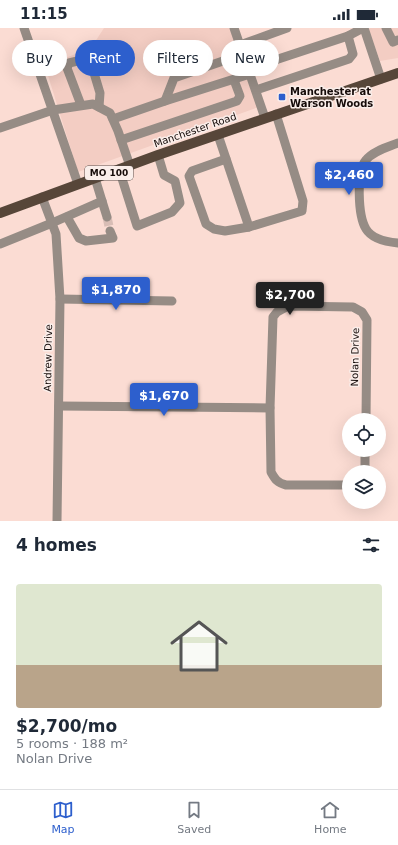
<!DOCTYPE html>
<html lang="en">
<head>
<meta charset="utf-8">
<style>
  :root { --surface:#fff; --page:#f6f6f7; --text:#1f2937; --muted:#747a83; --line:#e0e1e3; --accent:#2d5fcd }
  body { margin:0; font-family:"DejaVu Sans",sans-serif; background:var(--page); color:var(--text); height:100vh; display:flex; flex-direction:column; font-size:15px; white-space:nowrap }
  * { box-sizing:border-box; margin:0 }
  p { font-size:13px; color:var(--muted) }
  .icon { flex:none; width:22px; height:22px; fill:none; stroke:currentColor; stroke-width:2; stroke-linecap:round; stroke-linejoin:round }
  .map { position:relative; height:493px; overflow:hidden }
  .panel { display:flex; flex-direction:column; background:var(--surface); flex:1 }
  .panel>* { flex:none }
  .top-card { position:absolute; left:12px; top:12px; width:374px; height:36px; display:flex; gap:8px }
  .buttons { position:absolute; left:342px; top:385px; display:grid; gap:8px }
  .buttons a { display:grid; place-items:center; width:44px; height:44px; border-radius:50%; background:var(--surface); box-shadow:0 4px 16px #0002; font-size:20px }
  .price { position:absolute; translate:-50% -34px; padding:0 9px; border-radius:4px; background:var(--accent); color:#fff; font-size:13px; line-height:26px; filter:drop-shadow(0 1px 2px #0008) }
  .price::after { content:''; position:absolute; left:50%; top:24px; width:12px; height:9px; margin-left:-6px; background:inherit; clip-path:polygon(0 0,100% 0,50% 100%) }
  .price.selected { background:#222; color:#fff }
  ul { padding:0; list-style:none }
  li { display:grid; align-content:center; gap:8px; height:212px; padding:0 16px }
  li span { display:grid; place-items:center; height:124px; border-radius:4px; color:#555 }
  li>.icon { margin-inline-start:auto }
  span .icon { width:72px; height:72px; fill:#fffc; stroke-width:1 }
  li b { font-size:17px }
  h2 { display:flex; justify-content:space-between; align-items:center; height:48px; padding:0 16px; font-size:17px }
  .chip { padding:0 14px; border-radius:18px; background:var(--surface); box-shadow:0 4px 16px #0002; font-size:14px; line-height:36px }
  .chip.selected { background:var(--accent); color:#fff }
  .status { display:flex; justify-content:space-between; align-items:center; height:28px; padding:0 20px; background:var(--surface); direction:ltr }
  .status svg { height:11px; fill:currentColor }
  .tabs { display:flex; justify-content:space-around; align-items:center; height:56px; border-top:1px solid var(--line); background:var(--surface); font-size:11px; color:var(--muted) }
  .tabs a { display:grid; justify-items:center; gap:2px }
  .tabs .selected { color:var(--accent) }
  .map>svg:first-child { display:block }
  .built { fill:#f3cdc3 }
  .lines { fill:none; stroke-linecap:round; stroke-linejoin:round }
  .minor-tunnel { stroke:#d8bdb5; stroke-width:9; stroke-dasharray:9 4.5; stroke-linecap:butt }
  .minor { stroke:#968c85; stroke-width:9 }
  .major { stroke:#574639; stroke-width:10 }
  .poi-dot { fill:#2d5fcd; stroke:#faeeea; stroke-width:1.5 }
  .labels { text-anchor:middle; dominant-baseline:central; stroke-width:3; stroke-linejoin:round; paint-order:stroke }
  .shield { fill:#faeeea; stroke:#5a4f4c; stroke-width:1 }
  .shield-label { font-size:9px; font-weight:bold; fill:#150b09 }
  .poi-label { font-size:10px; font-weight:bold; fill:#150b09; stroke:#faeeea; text-anchor:start }
  .street-label { font-size:10px; fill:#150b09; stroke:#faeeea }
</style>
</head>
<body>
<div class="status"><b>11:15</b><svg viewBox="0 0 49 12"><path d="M0 12V9h3v3zM5 12V6h3v6zM10 12V3h3v9zM15 12V0h3v12zM26 1h20v11H26zM47 4h2v5h-2z"/></svg></div>
<div class="map">
<svg width="398" height="493" viewBox="0 0 398 493">
  <rect width="100%" height="100%" fill="#fbdcd3"/>
  <g class="built">
    <polygon points="104,0 238,0 264,77 78,144 45,38 91,20"/>
    <polygon points="368,0 398,0 398,30 380,33"/>
  </g>
  <g class="lines">
    <polyline class="minor-tunnel" points="107,189 110,203"/>
    <g class="minor">
      <polyline points="24,0 78,156"/>
      <polyline points="234,0 265,90"/>
      <polyline points="364,0 381,51"/>
      <polyline points="386,0 393,14 398,12"/>
      <polyline points="240,17 287,0"/>
      <polyline points="248,41 348,8 363,0"/>
      <polyline points="256,62 349,31 353,26 348,8"/>
      <polyline points="165,73 174,50 243,26"/>
      <polyline points="81,77 67,40 69,35 86,31 91,35 100,65 99,79"/>
      <polyline points="113,91 165,73 250,46"/>
      <polyline points="0,100 53,82 93,76 110,85 118,103 130,138"/>
      <polyline points="218,107 249,199 302,183 303,173 276,86"/>
      <polyline points="121,112 237,73 240,68 234,52"/>
      <path d="M398,115C388,119 373,123 366,132C356,144 358,188 366,201C372,211 387,214 398,215"/>
      <polyline points="226,131 192,143 189,148 206,196 214,201 225,203 249,199"/>
      <polyline points="119,141 137,198 172,184 180,175 175,153 164,147 158,127"/>
      <polyline points="42,169 56,206 60,271 57,493"/>
      <polyline points="102,173 107,189"/>
      <polyline points="67,189 79,210 86,213 113,210 110,203"/>
      <polyline points="0,216 52,195 102,173 95,150"/>
      <polyline points="60,271 172,273"/>
      <polyline points="59,378 270,380"/>
      <polyline points="365,444 365,422"/>
      <path d="M349,457H286C277,455 275,451 271,444L270,380L273,289L277,284L288,278L353,279L362,284L367,292L366,392"/>
    </g>
    <polyline class="major" points="0,185 158,127 398,45"/>
  </g>
  <rect class="poi-dot" x="278" y="65" width="8" height="8" rx="2"/>
  <g class="labels">
    <rect class="shield" x="85" y="138" width="48" height="14" rx="3"/>
    <g class="shield-label">
      <text x="109" y="145">MO 100</text>
    </g>
    <g class="poi-label">
      <text x="290" y="63">Manchester at<tspan x="290" dy="12">Warson Woods</tspan></text>
    </g>
    <g class="street-label">
      <text transform="translate(195 102) rotate(-19)">Manchester Road</text>
      <text transform="translate(355 329) rotate(-89)">Nolan Drive</text>
      <text transform="translate(48 330) rotate(-89)">Andrew Drive</text>
    </g>
  </g>
</svg>
<div class="buttons">
<a><svg class="icon" aria-label="locate" viewBox="0 0 24 24"><circle cx="12" cy="12" r="6"/><path d="M12 2v4M12 18v4M2 12h4M18 12h4"/></svg></a>
<a><svg class="icon" aria-label="layers" viewBox="0 0 24 24"><path d="M12 4l9 5-9 5-9-5zM3 14l9 5 9-5"/></svg></a>
</div>
<b class="price" style="left:349px;top:168px">$2,460</b>
<b class="price" style="left:116px;top:283px">$1,870</b>
<b class="price selected" style="left:290px;top:288px">$2,700</b>
<b class="price" style="left:164px;top:389px">$1,670</b>
<div class="top-card">
<a class="chip">Buy</a>
<a class="chip selected">Rent</a>
<a class="chip">Filters</a>
<a class="chip">New</a>
</div>
</div>
<section class="panel">
<h2>4 homes<svg class="icon" aria-label="filters" viewBox="0 0 24 24"><path d="M4 7h16M4 17h16"/><circle cx="9" cy="7" r="2"/><circle cx="15" cy="17" r="2"/></svg></h2>
<ul>
<li><span style="background:linear-gradient(#dfe7d0 65%,#b9a48a 0)"><svg class="icon" aria-label="home" viewBox="0 0 24 24"><path d="M3 11l9-7 9 7M6 9v11h12V9"/></svg></span><div><b>$2,700/mo</b><p>5 rooms · 188 m²</p><p>Nolan Drive</p></div></li>
</ul>
</section>
<nav class="tabs">
<a class="selected"><svg class="icon" aria-label="map" viewBox="0 0 24 24"><path d="M3 6l6-2 6 2 6-2v14l-6 2-6-2-6 2zM9 4v14M15 6v14"/></svg>Map</a>
<a><svg class="icon" aria-label="saved" viewBox="0 0 24 24"><path d="M7 4h10v16l-5-4-5 4z"/></svg>Saved</a>
<a><svg class="icon" aria-label="home" viewBox="0 0 24 24"><path d="M3 11l9-7 9 7M6 9v11h12V9"/></svg>Home</a>
</nav>
</body>
</html>
